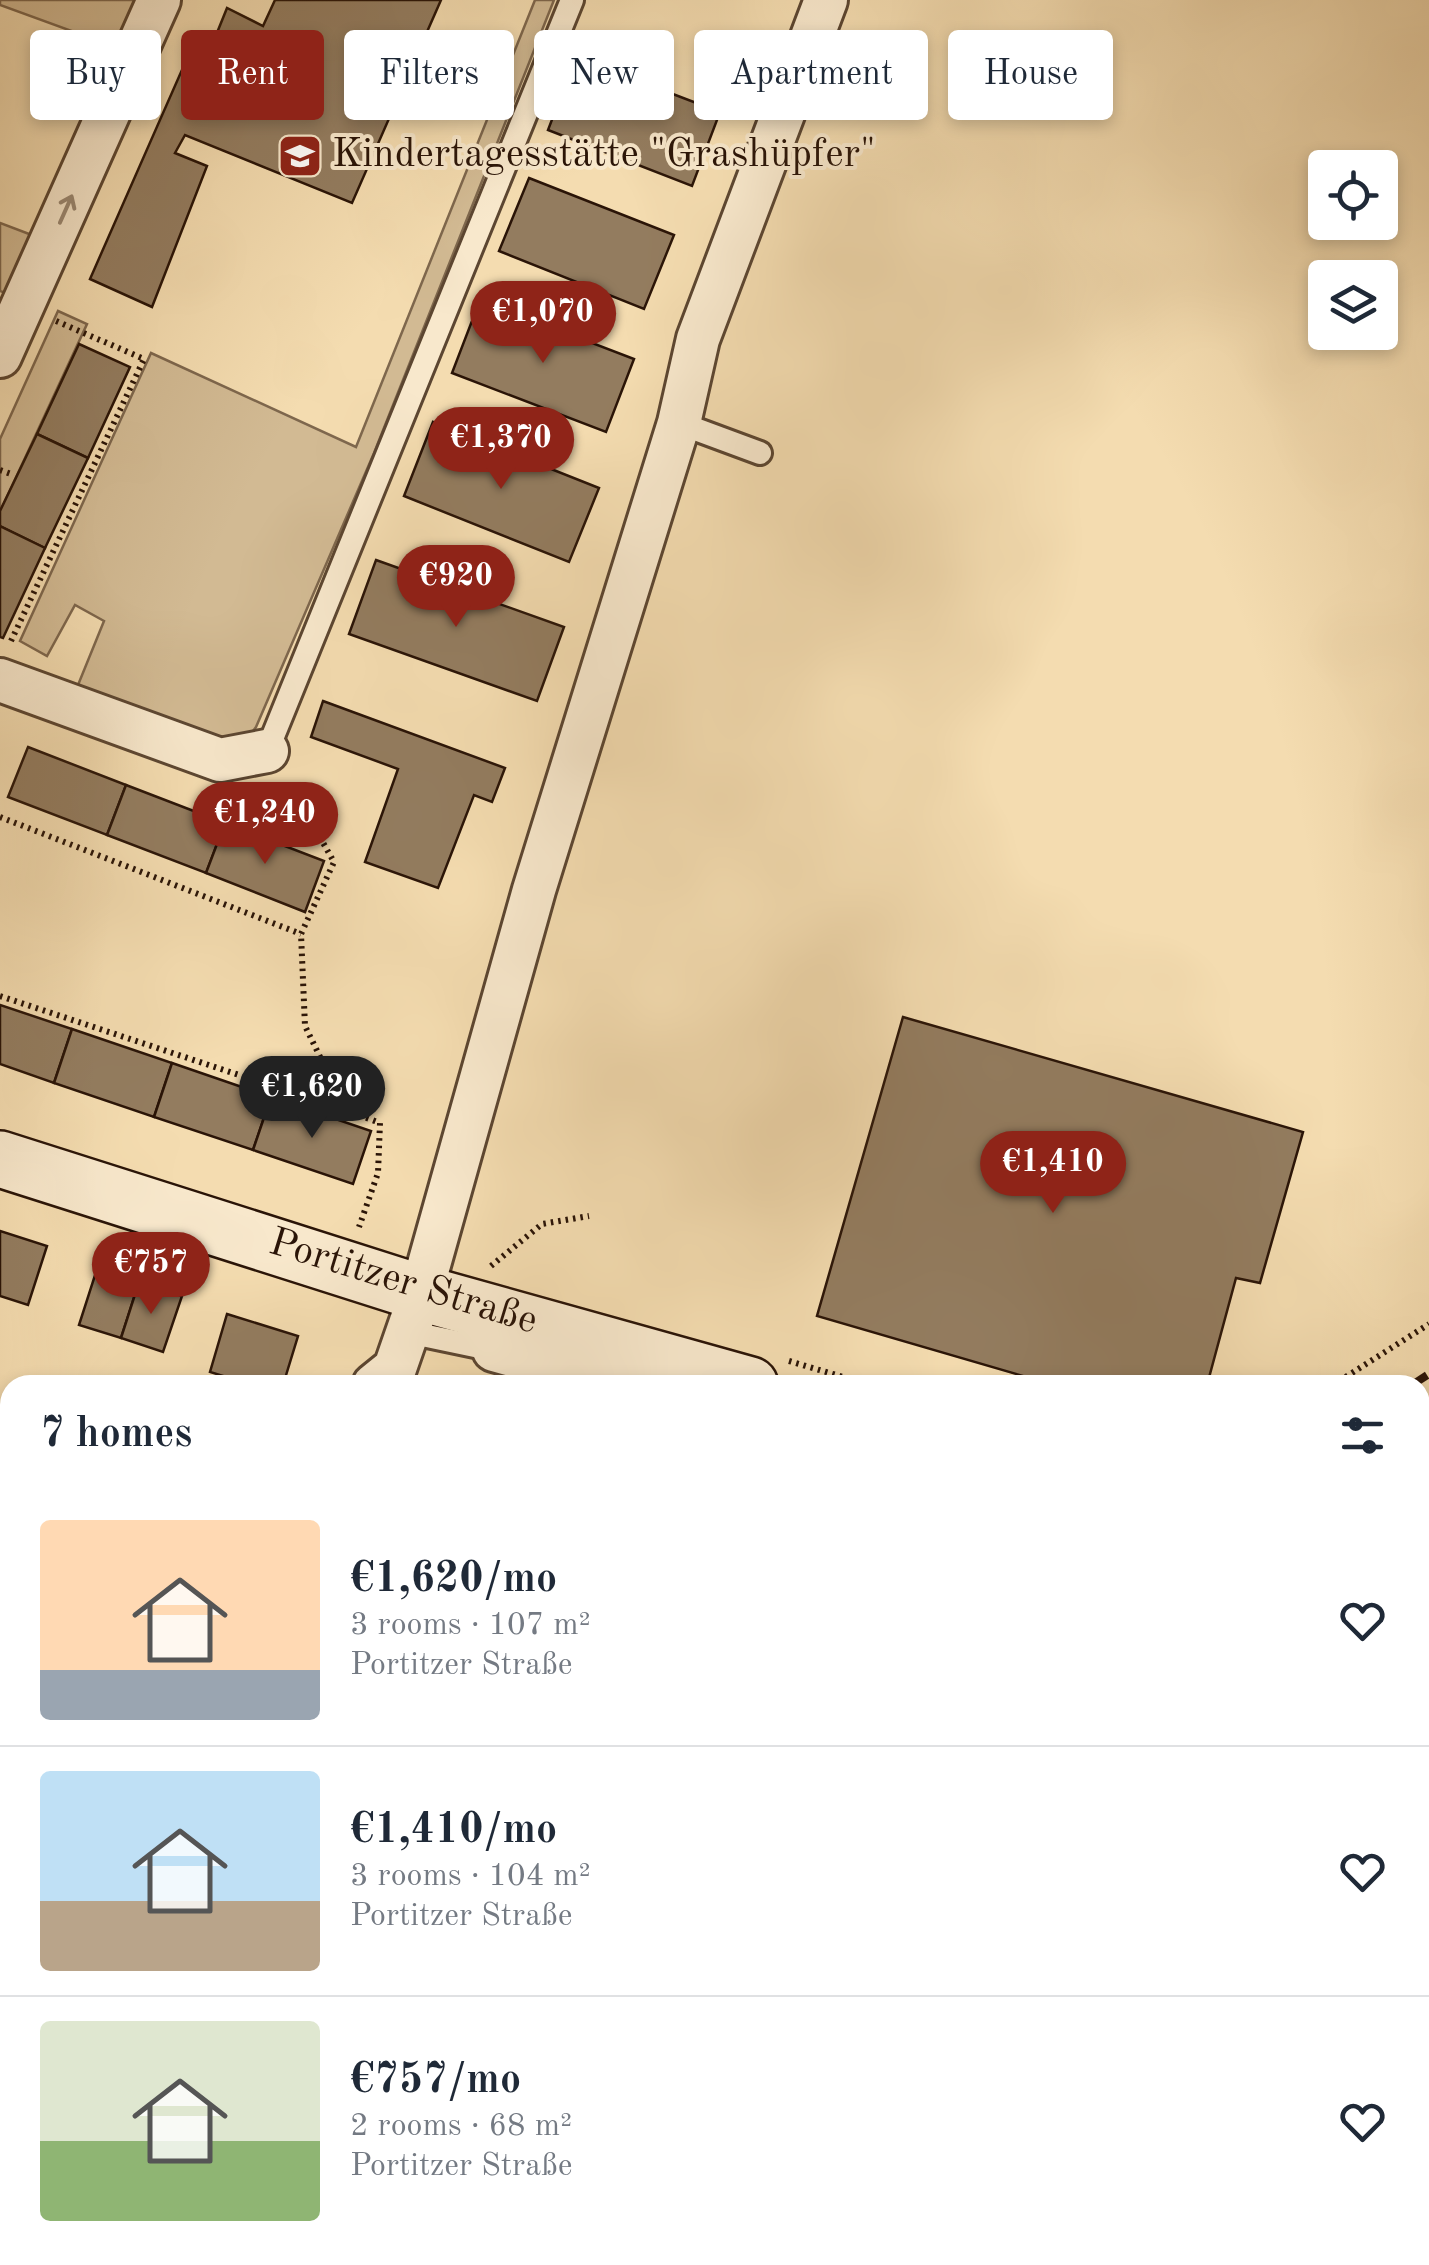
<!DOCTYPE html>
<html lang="en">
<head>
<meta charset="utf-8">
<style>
  :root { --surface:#fff; --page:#f2f2f3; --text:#1f2937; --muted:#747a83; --line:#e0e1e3; --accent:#8f2418 }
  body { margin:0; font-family:"Old Standard TT",serif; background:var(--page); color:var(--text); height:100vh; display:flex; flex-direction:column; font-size:38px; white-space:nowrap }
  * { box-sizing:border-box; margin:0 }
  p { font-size:32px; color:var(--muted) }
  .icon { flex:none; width:55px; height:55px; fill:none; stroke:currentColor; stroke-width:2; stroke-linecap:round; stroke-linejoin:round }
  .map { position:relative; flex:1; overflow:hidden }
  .drawer { position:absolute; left:0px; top:1375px; width:1430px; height:890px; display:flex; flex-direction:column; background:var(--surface); border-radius:30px 30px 0 0; box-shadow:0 5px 15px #0003 }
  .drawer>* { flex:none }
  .hud { position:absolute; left:30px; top:30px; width:1370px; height:90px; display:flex; gap:20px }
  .tools { position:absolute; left:1308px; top:150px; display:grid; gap:20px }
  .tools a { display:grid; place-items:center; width:90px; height:90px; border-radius:10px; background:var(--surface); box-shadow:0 5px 15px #0003; font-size:50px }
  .price { position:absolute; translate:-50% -85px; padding:0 22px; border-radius:35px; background:var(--accent); color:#fff; font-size:32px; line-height:65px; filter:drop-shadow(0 2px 5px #0008) }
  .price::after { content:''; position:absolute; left:50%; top:60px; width:30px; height:22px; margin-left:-15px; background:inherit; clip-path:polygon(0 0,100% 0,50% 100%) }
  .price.current { background:#222; color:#fff }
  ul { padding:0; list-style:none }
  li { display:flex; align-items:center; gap:30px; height:250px; padding:0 40px }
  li+li { border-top:2px solid var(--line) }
  li span { display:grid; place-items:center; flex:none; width:280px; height:200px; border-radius:10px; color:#555 }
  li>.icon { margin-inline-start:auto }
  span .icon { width:120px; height:120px; fill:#fffc; stroke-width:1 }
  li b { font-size:42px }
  h2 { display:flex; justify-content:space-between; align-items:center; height:120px; padding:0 40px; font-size:42px }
  .pill { padding:0 35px; border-radius:10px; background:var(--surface); box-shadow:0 5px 15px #0003; font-size:35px; line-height:90px }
  .pill.current { background:var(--accent); color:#fff }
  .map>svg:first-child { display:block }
  .green { fill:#d2ba93; stroke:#7e674d; stroke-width:2.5 }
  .building { fill:#937c5f; stroke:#2a1407; stroke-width:2.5 }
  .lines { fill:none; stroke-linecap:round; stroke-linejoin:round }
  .lane-casing { stroke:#5c4631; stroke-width:28 }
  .street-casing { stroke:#5c4631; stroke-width:48 }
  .secondary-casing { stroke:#2a1407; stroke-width:60 }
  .path { stroke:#2a1407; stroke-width:6; stroke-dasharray:2.5 5; stroke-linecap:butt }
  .lane { stroke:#f8e8cc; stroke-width:22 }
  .street { stroke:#f8e8cc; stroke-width:42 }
  .secondary { stroke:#f8e8cc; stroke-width:55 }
  .rail { stroke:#2a1407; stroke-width:8; stroke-dasharray:18 18; stroke-linecap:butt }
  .oneway { stroke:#9b8973 }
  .labels { text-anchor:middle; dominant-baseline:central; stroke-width:8; stroke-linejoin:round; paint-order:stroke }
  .poi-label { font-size:40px; fill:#2a1407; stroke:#f8e8cc; text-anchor:start }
  .street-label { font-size:40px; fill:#2a1407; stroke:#f8e8cc }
</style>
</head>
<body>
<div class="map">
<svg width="1429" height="2265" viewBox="0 0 1429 2265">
  <rect width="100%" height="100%" fill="#f4dcb0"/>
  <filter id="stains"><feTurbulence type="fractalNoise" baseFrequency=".002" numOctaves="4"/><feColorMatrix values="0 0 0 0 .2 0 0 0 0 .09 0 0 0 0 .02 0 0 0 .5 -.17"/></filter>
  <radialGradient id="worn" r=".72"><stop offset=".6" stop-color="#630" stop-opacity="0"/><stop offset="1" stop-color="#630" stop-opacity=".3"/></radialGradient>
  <g class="green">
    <polygon points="0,0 140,0 118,48 0,5"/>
    <polygon points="535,0 554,0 374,453 256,727 247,739 225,742 78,685 104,621 75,605 47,656 20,641 151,353 356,447"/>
    <polygon points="0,223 37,237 5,293 0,291"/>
    <polygon points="58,311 87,324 0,512 0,439"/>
  </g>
  <g class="building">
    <polygon points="275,0 441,0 352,203 185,135 175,153 207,166 152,307 90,279 185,63 202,70 227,8 263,26"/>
    <polygon points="576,57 720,112 692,186 548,130"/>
    <polygon points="529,178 674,235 644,309 499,251"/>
    <polygon points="480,300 634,359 606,432 452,373"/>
    <polygon points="79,344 130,367 88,458 37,434"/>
    <polygon points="433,422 599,488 569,562 404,496"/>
    <polygon points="37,434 88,458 45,548 0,526 0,511"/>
    <polygon points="0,526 45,548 3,638 0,637"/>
    <polygon points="376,560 564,627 537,701 349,634"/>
    <polygon points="323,701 505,768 492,802 474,795 438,888 365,862 398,769 311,737"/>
    <polygon points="28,747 126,785 107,835 8,797"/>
    <polygon points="126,785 225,823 206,873 107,835"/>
    <polygon points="225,823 324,861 305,912 206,873"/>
    <polygon points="0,1005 72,1029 54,1083 0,1064"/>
    <polygon points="903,1017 1303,1132 1260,1283 1236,1278 1207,1385 1054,1385 817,1316"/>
    <polygon points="72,1029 172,1063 154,1117 54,1083"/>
    <polygon points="172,1063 271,1097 253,1150 154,1117"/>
    <polygon points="271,1097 371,1131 353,1184 253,1150"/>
    <polygon points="0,1231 47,1246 28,1305 0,1296"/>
    <polygon points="97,1269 139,1282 121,1338 79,1325"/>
    <polygon points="139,1282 182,1296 163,1352 121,1338"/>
    <polygon points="227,1314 298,1336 283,1385 252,1385 210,1372"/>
    <polygon points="1,1506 10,1521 10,1562 0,1568"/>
    <polygon points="1429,1824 1429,1934 1420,1920 1420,1830"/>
    <polygon points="10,1829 10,1874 0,1880 0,1835"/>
    <polygon points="10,1874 10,1915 0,1899 0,1880"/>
    <polygon points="143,2255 181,2255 165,2265 127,2265"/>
    <polygon points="181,2255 271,2255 277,2265 165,2265"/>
  </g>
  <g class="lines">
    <defs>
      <g id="lane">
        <polyline points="679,423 760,453"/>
        <polyline points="267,751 572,0"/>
        <polyline points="408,1332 494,1350"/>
      </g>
      <g id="street">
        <polyline points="0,356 159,0"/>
        <polyline points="0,680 220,760 267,751"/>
        <polyline points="494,1350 622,1385"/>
        <polyline points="374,1385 395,1368 421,1293 534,890 679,423 698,339 826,0"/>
        <polyline points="1420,1463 1429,1457"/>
        <polyline points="0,1636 10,1630"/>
        <polyline points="629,2265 645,2255"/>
      </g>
      <g id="secondary">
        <polyline points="0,1159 421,1293 750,1385"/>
        <polyline points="1420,1598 1429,1601"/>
      </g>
    </defs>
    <use href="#lane" class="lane-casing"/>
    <use href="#street" class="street-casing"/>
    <use href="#secondary" class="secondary-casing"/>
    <g class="path">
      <polyline points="0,470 11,474"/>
      <polyline points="11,641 144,359 56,321"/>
      <polyline points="290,785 334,862 301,934 305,1026 346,1110 380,1123 378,1173 359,1227"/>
      <polyline points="257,795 306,814"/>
      <polyline points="0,817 301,934"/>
      <polyline points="0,996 345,1110"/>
      <polyline points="491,1266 542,1224 589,1216"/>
      <polyline points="789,1361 870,1385"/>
      <polyline points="1333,1385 1429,1324"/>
    </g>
    <use href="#lane" class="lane"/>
    <use href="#street" class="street"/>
    <use href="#secondary" class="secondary"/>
    <g class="rail">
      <polyline points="1412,1385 1429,1374"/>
      <polyline points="1420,1415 1429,1409"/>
      <polyline points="31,2265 47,2255"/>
      <polyline points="88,2265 104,2255"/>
    </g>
  </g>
  <defs><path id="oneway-shaft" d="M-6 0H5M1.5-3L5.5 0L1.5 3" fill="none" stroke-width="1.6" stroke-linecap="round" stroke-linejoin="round" transform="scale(2.5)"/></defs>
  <use class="oneway" href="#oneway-shaft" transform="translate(66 209) rotate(-66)"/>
  <defs>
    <symbol id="school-square" viewBox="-11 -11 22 22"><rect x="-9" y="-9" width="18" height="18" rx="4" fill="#8f2418" stroke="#f8e8cc"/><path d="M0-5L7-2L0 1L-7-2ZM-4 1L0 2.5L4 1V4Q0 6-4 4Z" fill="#fff"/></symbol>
  </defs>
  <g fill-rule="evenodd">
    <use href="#school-square" x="275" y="131" width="50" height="50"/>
  </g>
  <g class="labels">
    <g class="poi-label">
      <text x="332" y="156">Kindertagesstätte "Grashüpfer"</text>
    </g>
    <g class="street-label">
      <text transform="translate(403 1283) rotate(17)">Portitzer Straße</text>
    </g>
  </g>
  <rect width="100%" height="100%" filter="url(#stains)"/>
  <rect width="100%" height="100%" fill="url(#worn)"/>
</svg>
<div class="tools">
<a><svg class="icon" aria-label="locate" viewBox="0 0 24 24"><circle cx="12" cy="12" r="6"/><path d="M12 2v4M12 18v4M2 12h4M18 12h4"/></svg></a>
<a><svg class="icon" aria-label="layers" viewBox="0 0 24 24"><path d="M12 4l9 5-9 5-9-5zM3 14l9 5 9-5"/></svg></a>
</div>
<b class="price" style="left:543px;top:366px">€1,070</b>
<b class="price" style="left:501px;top:492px">€1,370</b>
<b class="price" style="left:456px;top:630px">€920</b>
<b class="price" style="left:265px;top:867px">€1,240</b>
<b class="price current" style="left:312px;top:1141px">€1,620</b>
<b class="price" style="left:1053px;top:1216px">€1,410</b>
<b class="price" style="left:151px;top:1317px">€757</b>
<div class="hud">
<a class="pill">Buy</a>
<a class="pill current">Rent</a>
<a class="pill">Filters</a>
<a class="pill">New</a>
<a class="pill">Apartment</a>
<a class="pill">House</a>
</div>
<section class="drawer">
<h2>7 homes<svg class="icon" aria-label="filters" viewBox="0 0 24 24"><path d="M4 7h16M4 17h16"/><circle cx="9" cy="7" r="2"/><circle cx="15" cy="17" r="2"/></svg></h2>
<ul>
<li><span style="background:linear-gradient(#ffd9b3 75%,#9aa5b1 0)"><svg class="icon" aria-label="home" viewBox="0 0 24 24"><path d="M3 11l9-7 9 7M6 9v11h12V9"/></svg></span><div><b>€1,620/mo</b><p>3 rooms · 107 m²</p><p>Portitzer Straße</p></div><svg class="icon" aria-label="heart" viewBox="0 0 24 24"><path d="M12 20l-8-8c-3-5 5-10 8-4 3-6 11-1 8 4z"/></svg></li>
<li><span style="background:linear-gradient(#bfe0f5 65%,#b9a48a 0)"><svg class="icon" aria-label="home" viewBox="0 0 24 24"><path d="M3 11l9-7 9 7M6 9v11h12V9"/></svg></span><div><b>€1,410/mo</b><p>3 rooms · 104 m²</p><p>Portitzer Straße</p></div><svg class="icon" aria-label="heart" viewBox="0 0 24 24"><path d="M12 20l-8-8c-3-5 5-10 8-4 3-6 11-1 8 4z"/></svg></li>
<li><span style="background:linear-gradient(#dfe7d0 60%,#8fb573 0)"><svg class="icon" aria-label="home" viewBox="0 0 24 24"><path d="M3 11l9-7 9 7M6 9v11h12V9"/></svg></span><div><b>€757/mo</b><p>2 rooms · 68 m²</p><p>Portitzer Straße</p></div><svg class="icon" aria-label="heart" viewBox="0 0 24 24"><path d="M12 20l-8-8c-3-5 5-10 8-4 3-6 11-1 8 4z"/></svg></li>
</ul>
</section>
</div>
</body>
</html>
